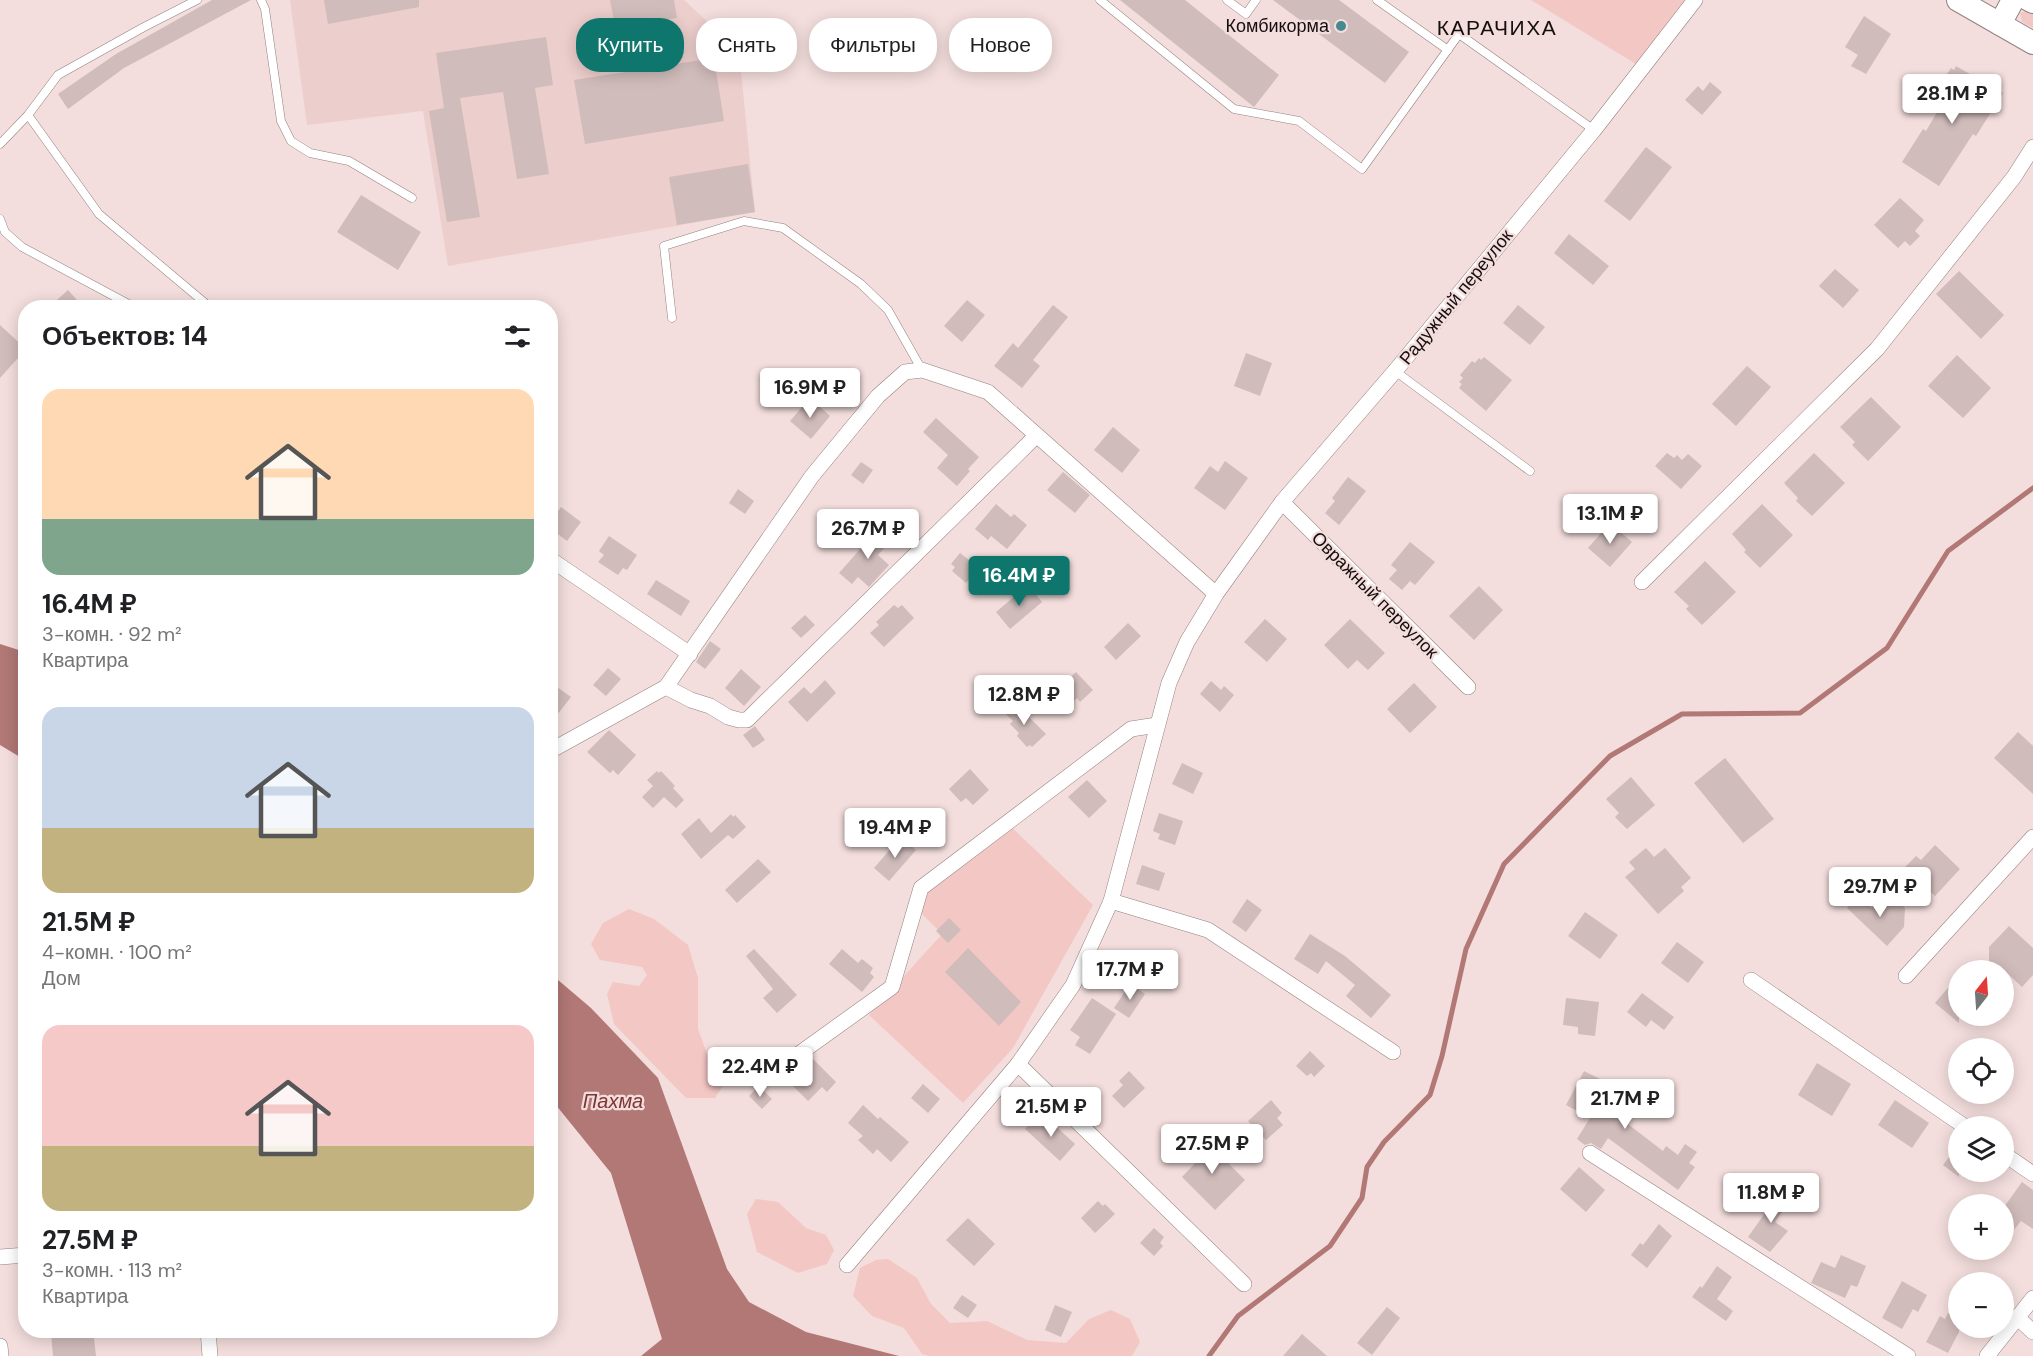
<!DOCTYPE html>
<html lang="ru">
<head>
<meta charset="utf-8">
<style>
  :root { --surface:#fff; --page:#f2f2f2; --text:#202124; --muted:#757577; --accent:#0f766e }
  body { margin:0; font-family:"DM Sans",sans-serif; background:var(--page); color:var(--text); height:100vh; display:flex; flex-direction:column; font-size:22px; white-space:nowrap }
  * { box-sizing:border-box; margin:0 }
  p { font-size:20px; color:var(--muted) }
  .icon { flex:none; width:33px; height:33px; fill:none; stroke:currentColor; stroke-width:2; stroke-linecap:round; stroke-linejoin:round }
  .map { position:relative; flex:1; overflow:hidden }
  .side { position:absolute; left:18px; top:300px; width:540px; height:1038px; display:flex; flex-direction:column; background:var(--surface); border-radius:24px; box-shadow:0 3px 15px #0003 }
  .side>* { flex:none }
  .top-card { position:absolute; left:576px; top:18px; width:570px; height:54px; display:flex; gap:12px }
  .needle { width:39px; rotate:17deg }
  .controls { position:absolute; left:1948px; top:960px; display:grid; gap:12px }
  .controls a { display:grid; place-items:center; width:66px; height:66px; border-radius:50%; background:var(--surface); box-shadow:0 3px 15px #0003; font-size:30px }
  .price { position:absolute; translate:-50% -51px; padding:0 14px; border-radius:6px; background:#fff; color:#222; font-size:20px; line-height:39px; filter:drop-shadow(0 2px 3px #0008) }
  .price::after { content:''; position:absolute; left:50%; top:36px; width:18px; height:14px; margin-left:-9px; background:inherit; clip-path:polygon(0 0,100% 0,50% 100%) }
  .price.current { background:var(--accent); color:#fff }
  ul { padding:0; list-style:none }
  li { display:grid; align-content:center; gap:12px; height:318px; padding:0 24px }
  li span { display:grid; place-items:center; height:186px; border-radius:18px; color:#555 }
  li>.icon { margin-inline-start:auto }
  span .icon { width:108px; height:108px; fill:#fffc; stroke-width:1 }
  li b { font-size:26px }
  h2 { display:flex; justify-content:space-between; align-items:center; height:72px; padding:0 24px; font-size:26px }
  .tag { padding:0 21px; border-radius:24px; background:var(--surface); box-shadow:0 3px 15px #0003; font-size:21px; line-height:54px }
  .tag.current { background:var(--accent); color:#fff }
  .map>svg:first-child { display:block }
  .built { fill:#eccecc }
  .green { fill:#f3c7c4 }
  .water { fill:#b17875 }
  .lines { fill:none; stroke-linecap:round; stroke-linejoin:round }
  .stream { stroke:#b17875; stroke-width:5 }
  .building { fill:#d0bcbb }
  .lane-casing { stroke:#948180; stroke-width:9 }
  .street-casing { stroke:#948180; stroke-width:16 }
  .secondary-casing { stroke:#948180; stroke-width:24 }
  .lane { stroke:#fff; stroke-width:8 }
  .street { stroke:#fff; stroke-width:15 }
  .secondary { stroke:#fff; stroke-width:22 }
  .poi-dot { fill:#438b91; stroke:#f3dedd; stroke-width:2 }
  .labels { text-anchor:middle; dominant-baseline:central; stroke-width:4.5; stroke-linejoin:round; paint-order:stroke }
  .poi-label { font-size:18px; fill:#150e0e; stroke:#f3dedd; text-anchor:end }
  .street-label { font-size:18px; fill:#150e0e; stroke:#f3dedd }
  .water-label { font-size:20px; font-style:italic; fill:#7e3534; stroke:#f3dedd }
  .quarter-label { font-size:21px; letter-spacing:1.5px; fill:#150e0e; stroke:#f3dedd }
</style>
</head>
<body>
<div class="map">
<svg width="2033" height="1356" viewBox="0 0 2033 1356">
  <rect width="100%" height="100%" fill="#f3dedd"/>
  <polygon class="built" points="290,0 684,0 739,51 755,212 448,266 423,111 307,125"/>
  <g class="green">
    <polygon points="1531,0 1687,0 1636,64"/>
    <polygon points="2026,11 2033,14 2033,28 2022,22 2020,13"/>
    <polygon points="1008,824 1093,905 1013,1048 963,1103 869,1015 942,934 920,912 931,879"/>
    <polygon points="629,909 654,919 688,945 698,978 698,1029 712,1067 724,1072 725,1083 715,1098 686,1098 614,1024 607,994 613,982 639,986 647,975 642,967 600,960 591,944 603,923"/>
    <polygon points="756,1199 778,1202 806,1228 826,1235 834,1250 827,1264 798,1273 757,1252 747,1214"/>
    <polygon points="888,1259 917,1278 931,1304 950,1323 987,1321 1027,1340 1066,1343 1089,1319 1111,1310 1130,1319 1140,1342 1132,1356 929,1356 922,1354 904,1328 872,1316 853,1296 860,1268 876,1260"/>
  </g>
  <g class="water">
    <polygon points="0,644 25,652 25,760 0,745"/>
    <polygon points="551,974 591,1008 658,1078 727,1269 749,1302 806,1332 899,1356 641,1356 662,1339 611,1173 551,1099"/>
  </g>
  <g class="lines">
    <polyline class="stream" points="1209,1356 1238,1316 1330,1246 1362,1198 1367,1167 1384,1142 1430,1095 1442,1056 1466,949 1504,864 1610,756 1682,714 1800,713 1887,648 1948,551 2033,488"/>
  </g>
  <g class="building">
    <polygon points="212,0 251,0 124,68 68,109 58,94 116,54"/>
    <polygon points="324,0 419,0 419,7 328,24"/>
    <polygon points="610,0 674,0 677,18 615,26"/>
    <polygon points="1120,0 1185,0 1279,75 1254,107"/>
    <polygon points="1273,0 1339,0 1409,52 1385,83"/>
    <polygon points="1864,16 1891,34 1866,74 1851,66 1858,55 1845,47"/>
    <polygon points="546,37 553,85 535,88 549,174 517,179 503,92 460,98 480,217 447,222 429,111 444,108 436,53"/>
    <polygon points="714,58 724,121 585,144 574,80"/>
    <polygon points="1956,66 2003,93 1976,136 1973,134 1939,186 1902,162 1923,129 1926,131 1950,90 1945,86 1947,82 1943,80 1951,68 1954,70"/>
    <polygon points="1710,82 1722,92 1702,115 1685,100 1698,86 1703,91"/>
    <polygon points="1646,147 1672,167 1630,221 1604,201"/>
    <polygon points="748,164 755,212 677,225 669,177"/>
    <polygon points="361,195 421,232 398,270 337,232"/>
    <polygon points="1900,198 1924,220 1915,231 1920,236 1910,246 1905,241 1898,248 1874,225"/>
    <polygon points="1569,234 1609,266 1593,285 1554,253"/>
    <polygon points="1835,269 1859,290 1843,308 1819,286"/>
    <polygon points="1959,271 2004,315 1981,339 1936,294"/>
    <polygon points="68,290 84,308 48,308"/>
    <polygon points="967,300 985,315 962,342 944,326"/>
    <polygon points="1053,305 1068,317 1033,360 1040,366 1022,388 994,366 1013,343 1018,348"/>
    <polygon points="1518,305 1545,327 1530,345 1503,323"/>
    <polygon points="0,325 26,349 0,378"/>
    <polygon points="1246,353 1272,363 1260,396 1234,386"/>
    <polygon points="1957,355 1991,388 1963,418 1928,386"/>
    <polygon points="1484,357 1512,380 1486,411 1459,388 1462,384 1459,382 1463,378 1460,375 1472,361 1475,363 1479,358 1481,360"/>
    <polygon points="1747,366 1771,387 1736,426 1712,404"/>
    <polygon points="1871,397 1901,427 1868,461 1852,445 1855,442 1840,427"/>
    <polygon points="810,398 830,416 811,439 790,421"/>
    <polygon points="936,418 979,457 968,469 970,471 957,486 937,468 948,455 923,432"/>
    <polygon points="1113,427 1140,450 1122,473 1094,450"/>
    <polygon points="1667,453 1674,458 1677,455 1682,460 1688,454 1702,466 1681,489 1655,466"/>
    <polygon points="1814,453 1845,483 1812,516 1796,501 1798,498 1784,483"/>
    <polygon points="1225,461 1248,478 1225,510 1194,488 1210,466 1218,472"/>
    <polygon points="861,462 873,470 863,484 851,475"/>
    <polygon points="1063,472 1090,495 1075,513 1047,490"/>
    <polygon points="1348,477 1366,491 1339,525 1325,513 1335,501 1332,498"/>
    <polygon points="738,489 754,501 745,514 729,503"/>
    <polygon points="996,504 1011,517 1014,514 1027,525 1007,549 991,536 988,540 975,529"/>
    <polygon points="1762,504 1793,535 1760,568 1744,552 1746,550 1732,534"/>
    <polygon points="561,507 581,522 567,541 550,528 550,522"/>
    <polygon points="1610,523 1632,542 1610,567 1588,548"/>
    <polygon points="879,528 892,539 878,555 889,565 869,587 858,577 852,584 839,573"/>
    <polygon points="609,536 637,555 627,570 623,568 618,575 598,562 604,555 599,551"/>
    <polygon points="1410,542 1435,562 1415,585 1410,581 1402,590 1389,579 1397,570 1391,565"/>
    <polygon points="960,553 979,568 966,583 952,571 955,567 951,564"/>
    <polygon points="1705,561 1736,592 1702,625 1686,609 1689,606 1674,592"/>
    <polygon points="656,580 690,601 681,616 647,594"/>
    <polygon points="1028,585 1042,602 1010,629 996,612"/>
    <polygon points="1479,586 1503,610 1474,640 1449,616"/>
    <polygon points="894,605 898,608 902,605 914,618 884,647 870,633 879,625 876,622"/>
    <polygon points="805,615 815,625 801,638 791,628"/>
    <polygon points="1265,619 1287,639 1267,662 1244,642"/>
    <polygon points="1350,619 1385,653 1368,670 1357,660 1348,669 1324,645"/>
    <polygon points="1128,623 1141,636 1116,660 1104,647"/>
    <polygon points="710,641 721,649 705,669 696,662"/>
    <polygon points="608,668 621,679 606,696 593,685"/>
    <polygon points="741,669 761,687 744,706 725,688"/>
    <polygon points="1076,672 1093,690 1080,702 1077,698 1073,702 1059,688"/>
    <polygon points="825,680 836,693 807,722 788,702 804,687 811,694"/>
    <polygon points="1211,681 1221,690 1224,686 1234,695 1220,712 1200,694"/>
    <polygon points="550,682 571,697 550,724"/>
    <polygon points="1414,683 1437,707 1410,733 1387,709"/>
    <polygon points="1013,701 1046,734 1032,747 1030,745 1027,747 1017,736 1019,733 1010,724 1013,721 1003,711"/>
    <polygon points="755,726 765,740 753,748 743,735"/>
    <polygon points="609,730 636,755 618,775 613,770 610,773 587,752"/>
    <polygon points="2018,732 2033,746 2033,794 1994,758"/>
    <polygon points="1725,758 1774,819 1743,843 1694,783"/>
    <polygon points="1182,763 1203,773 1193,794 1172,784"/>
    <polygon points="970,769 989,790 973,805 966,798 961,802 949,789"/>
    <polygon points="657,771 659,773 661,771 675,786 673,788 684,800 676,808 664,797 653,808 642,797 653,786 647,780"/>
    <polygon points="1631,777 1655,805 1627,829 1615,817 1619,813 1606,799"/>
    <polygon points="1087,780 1107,801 1089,818 1068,797"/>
    <polygon points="1159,813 1183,821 1175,845 1158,839 1160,834 1153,831"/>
    <polygon points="731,814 733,817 735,815 746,827 733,839 728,835 701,859 681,834 699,818 711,833"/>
    <polygon points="901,837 916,850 889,881 874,868"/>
    <polygon points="1935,845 1960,869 1935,896 1905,867 1916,856 1921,860"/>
    <polygon points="1646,848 1654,857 1665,848 1691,878 1681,887 1684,891 1658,914 1625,877 1635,869 1629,862"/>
    <polygon points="758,859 771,872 737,903 725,890"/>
    <polygon points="1142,865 1165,873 1159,891 1136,884"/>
    <polygon points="1884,895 1895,905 1898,902 1905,908 1904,927 1887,946 1847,908 1858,896 1872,908"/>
    <polygon points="1247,899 1262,910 1246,932 1232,922"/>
    <polygon points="1585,912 1618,935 1600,959 1568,936"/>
    <polygon points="949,918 961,930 948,943 936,931"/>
    <polygon points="2009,926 2033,948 2033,975 2022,987 2004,970 1997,970 1989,964 1989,947"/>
    <polygon points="1310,934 1345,956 1391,995 1371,1018 1346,996 1355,985 1326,961 1318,974 1294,959"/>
    <polygon points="1677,942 1704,962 1688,983 1661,963"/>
    <polygon points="968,948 1021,1002 999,1026 945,972"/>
    <polygon points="754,949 797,995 777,1013 763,998 773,989 746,956"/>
    <polygon points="842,949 858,963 862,959 873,968 870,973 874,977 862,992 829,964"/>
    <polygon points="1959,975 1959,1023 1935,1003"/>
    <polygon points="1130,984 1145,994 1129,1018 1114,1008"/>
    <polygon points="1642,993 1674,1017 1664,1030 1651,1020 1646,1027 1627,1012"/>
    <polygon points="1092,998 1116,1014 1090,1054 1075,1045 1080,1037 1070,1030"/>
    <polygon points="1566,998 1599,1002 1595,1036 1578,1034 1578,1027 1563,1025"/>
    <polygon points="1310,1051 1325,1066 1314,1077 1311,1073 1307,1076 1296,1066"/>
    <polygon points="811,1057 836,1082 827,1092 822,1087 808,1101 788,1081"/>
    <polygon points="1817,1063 1851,1084 1832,1116 1798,1095"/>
    <polygon points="1129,1071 1145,1088 1124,1108 1112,1096 1123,1085 1119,1081"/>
    <polygon points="1584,1071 1610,1084 1609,1086 1632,1101 1620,1118 1663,1151 1666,1146 1678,1155 1685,1144 1697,1152 1689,1163 1695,1167 1678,1190 1608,1138 1601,1149 1591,1143 1585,1145 1577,1139 1590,1118 1566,1105"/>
    <polygon points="923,1084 940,1099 928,1113 911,1098"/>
    <polygon points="759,1086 772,1099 762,1109 749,1096"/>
    <polygon points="1271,1100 1282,1113 1277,1118 1283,1125 1266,1140 1248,1121"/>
    <polygon points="1895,1100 1929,1123 1912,1148 1878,1125"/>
    <polygon points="863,1105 878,1119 880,1117 909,1142 891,1162 877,1149 873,1154 858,1140 863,1136 848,1123"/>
    <polygon points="1037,1116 1048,1126 1051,1122 1075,1144 1060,1161 1025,1129"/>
    <polygon points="1200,1135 1245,1180 1215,1210 1182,1177 1200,1158 1189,1147"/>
    <polygon points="1959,1144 1959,1177 1943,1165"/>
    <polygon points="1579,1167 1605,1190 1586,1212 1560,1189"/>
    <polygon points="2022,1182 2033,1190 2033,1229 2021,1221 2013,1231 2004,1225 2004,1207"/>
    <polygon points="1782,1189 1793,1197 1775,1222 1788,1231 1770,1252 1748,1237"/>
    <polygon points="1098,1201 1103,1206 1105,1204 1115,1214 1095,1233 1081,1218"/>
    <polygon points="968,1218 995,1244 974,1266 946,1240"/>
    <polygon points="1659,1224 1672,1236 1647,1268 1631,1255 1640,1243 1643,1245"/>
    <polygon points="1154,1228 1164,1237 1160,1243 1163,1246 1154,1256 1140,1243"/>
    <polygon points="1841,1255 1866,1266 1857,1287 1851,1285 1845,1298 1811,1283 1821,1262 1835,1268"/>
    <polygon points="1717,1266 1732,1277 1717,1299 1733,1311 1726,1321 1692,1297 1700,1286 1702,1288"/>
    <polygon points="1902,1281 1927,1295 1918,1312 1913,1309 1902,1329 1882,1318"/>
    <polygon points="962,1295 977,1305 968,1318 953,1308"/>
    <polygon points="1055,1305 1072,1312 1061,1337 1045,1330"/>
    <polygon points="1387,1307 1400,1318 1372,1355 1357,1343"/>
    <polygon points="1948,1313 1959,1319 1959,1332 1948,1353 1926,1342 1940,1316 1945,1319"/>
    <polygon points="69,1330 93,1330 96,1356 53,1356 51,1332"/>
    <polygon points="1302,1334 1327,1356 1283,1356"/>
  </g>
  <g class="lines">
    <defs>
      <g id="lane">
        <polyline points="261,0 265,9 281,121 291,141 310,153 349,161 412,198"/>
        <polyline points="1100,0 1234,109 1299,121 1362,169 1459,34 1594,130"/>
        <polyline points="1227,0 1246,14 1256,0"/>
        <polyline points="1377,0 1448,50"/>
        <polyline points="28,115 99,214 211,308"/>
        <polyline points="0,144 28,115 58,75 144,27 197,0"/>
        <polyline points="0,219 5,232 22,247 136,308"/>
        <polyline points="672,318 664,246 744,221 783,228 861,284 888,310 922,370"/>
        <polyline points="1395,371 1530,471"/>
      </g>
      <g id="street">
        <polyline points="1282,502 1468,687"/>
        <polyline points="550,559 690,654"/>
        <polyline points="1642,582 1877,349 2014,177 2033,147"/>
        <polyline points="666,687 691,700 710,706 728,717 739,720 747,720 1036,436"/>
        <polyline points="550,751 666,687 812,476 878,396 905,372 922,370 988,392 1216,594"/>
        <polyline points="1111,901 1208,930 1393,1052"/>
        <polyline points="1906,976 2033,837"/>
        <polyline points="1751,980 1964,1126"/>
        <polyline points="742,1055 796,1056 892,987 921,888 1131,729 1157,725"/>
        <polyline points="1018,1064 1244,1284"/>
        <polyline points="1590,1153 1908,1356"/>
        <polyline points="2004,1154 2033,1174"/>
        <polyline points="0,1257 26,1255"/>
        <polyline points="847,1265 1018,1064 1073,985 1111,901 1169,683 1187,642 1216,594 1282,502 1395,371 1594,130 1695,0"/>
        <polyline points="2017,1317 2033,1332"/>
        <polyline points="208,1330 210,1356"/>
        <polyline points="0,1346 1,1356"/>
        <polyline points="1987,1356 2033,1298"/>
      </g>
      <g id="secondary">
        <polyline points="1958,0 2033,43"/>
        <polyline points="2029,0 2033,2"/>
        <polyline points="2000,24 2013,0"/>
      </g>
    </defs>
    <use href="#lane" class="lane-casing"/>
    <use href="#street" class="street-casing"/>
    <use href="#secondary" class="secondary-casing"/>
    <use href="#lane" class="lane"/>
    <use href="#street" class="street"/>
    <use href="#secondary" class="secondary"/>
  </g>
  <circle class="poi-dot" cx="1341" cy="26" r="6"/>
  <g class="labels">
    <g class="poi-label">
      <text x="1329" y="26">Комбикорма</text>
    </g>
    <g class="street-label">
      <text transform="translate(1456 297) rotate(-51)">Радужный переулок</text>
      <text transform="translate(1375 595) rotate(45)">Овражный переулок</text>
    </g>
    <g class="water-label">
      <text x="613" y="1101">Пахма</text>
    </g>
    <g class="quarter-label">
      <text x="1497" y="28">КАРАЧИХА</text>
    </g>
  </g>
</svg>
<div class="controls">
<a><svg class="needle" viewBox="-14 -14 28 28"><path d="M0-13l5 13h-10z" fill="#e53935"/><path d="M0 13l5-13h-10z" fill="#757577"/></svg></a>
<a><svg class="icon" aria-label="locate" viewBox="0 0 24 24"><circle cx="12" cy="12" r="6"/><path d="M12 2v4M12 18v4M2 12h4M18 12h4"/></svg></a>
<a><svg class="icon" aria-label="layers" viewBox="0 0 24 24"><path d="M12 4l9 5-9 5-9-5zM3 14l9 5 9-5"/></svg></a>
<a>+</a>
<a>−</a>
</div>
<b class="price" style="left:1952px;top:125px">28.1M ₽</b>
<b class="price" style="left:810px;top:419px">16.9M ₽</b>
<b class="price" style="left:1610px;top:545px">13.1M ₽</b>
<b class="price" style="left:868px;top:560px">26.7M ₽</b>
<b class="price current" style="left:1019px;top:607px">16.4M ₽</b>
<b class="price" style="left:1024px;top:726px">12.8M ₽</b>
<b class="price" style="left:895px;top:859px">19.4M ₽</b>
<b class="price" style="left:1880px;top:918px">29.7M ₽</b>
<b class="price" style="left:1130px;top:1001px">17.7M ₽</b>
<b class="price" style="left:760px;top:1098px">22.4M ₽</b>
<b class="price" style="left:1625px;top:1130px">21.7M ₽</b>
<b class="price" style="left:1051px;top:1138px">21.5M ₽</b>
<b class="price" style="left:1212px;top:1175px">27.5M ₽</b>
<b class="price" style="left:1771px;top:1224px">11.8M ₽</b>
<div class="top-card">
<a class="tag current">Купить</a>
<a class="tag">Снять</a>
<a class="tag">Фильтры</a>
<a class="tag">Новое</a>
</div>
<section class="side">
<h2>Объектов: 14<svg class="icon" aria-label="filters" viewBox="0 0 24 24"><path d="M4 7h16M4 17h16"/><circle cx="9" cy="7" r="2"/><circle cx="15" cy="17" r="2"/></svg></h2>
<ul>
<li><span style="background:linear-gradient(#ffd9b3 70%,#7fa58c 0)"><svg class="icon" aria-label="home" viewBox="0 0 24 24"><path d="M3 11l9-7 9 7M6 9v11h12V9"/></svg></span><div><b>16.4M ₽</b><p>3-комн. · 92 m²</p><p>Квартира</p></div></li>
<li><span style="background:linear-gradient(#c9d6e8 65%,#c2b280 0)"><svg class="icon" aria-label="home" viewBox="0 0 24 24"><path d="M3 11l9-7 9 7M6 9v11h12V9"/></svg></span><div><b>21.5M ₽</b><p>4-комн. · 100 m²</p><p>Дом</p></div></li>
<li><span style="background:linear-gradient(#f6c9c9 65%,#c2b280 0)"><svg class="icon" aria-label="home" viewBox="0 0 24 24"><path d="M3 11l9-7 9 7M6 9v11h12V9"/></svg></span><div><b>27.5M ₽</b><p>3-комн. · 113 m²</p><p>Квартира</p></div></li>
</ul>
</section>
</div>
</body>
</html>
